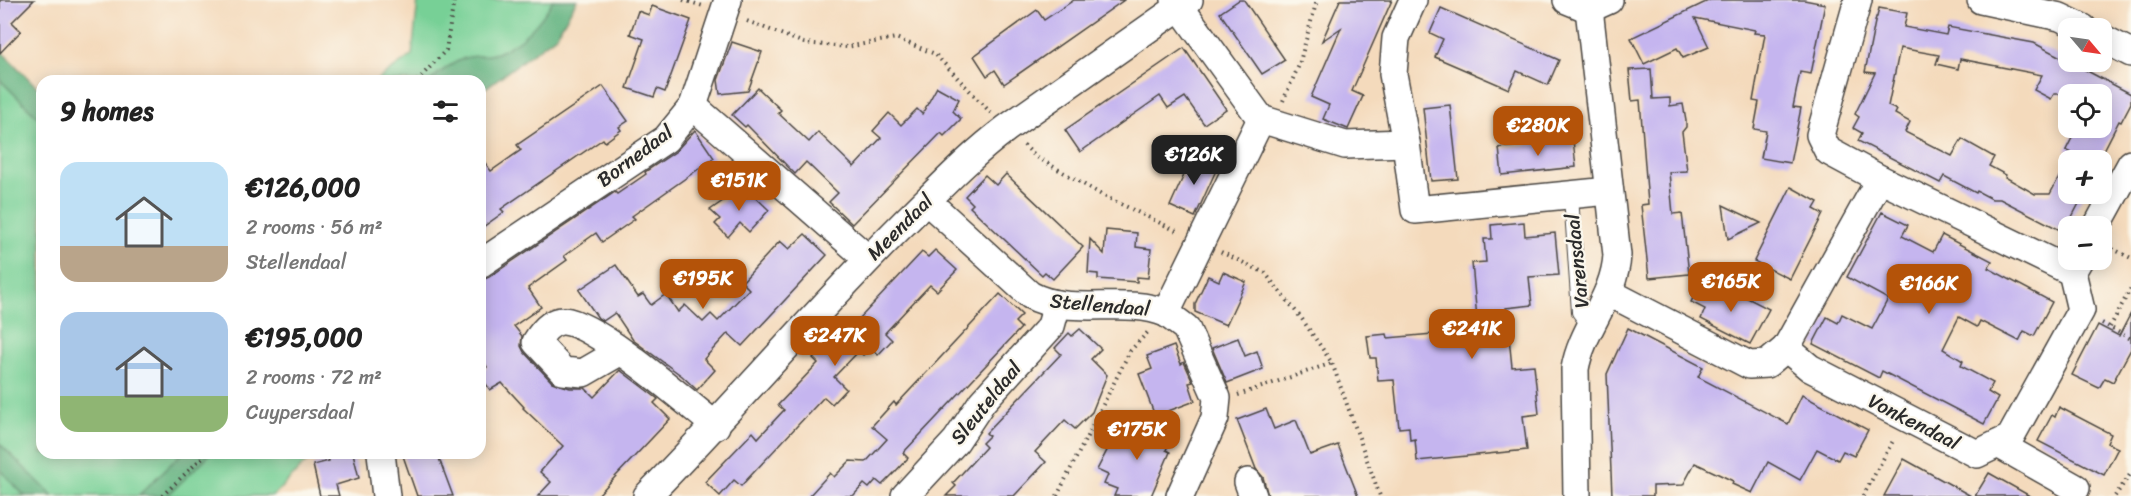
<!DOCTYPE html>
<html lang="en">
<head>
<meta charset="utf-8">
<style>
  :root { --surface:#fff; --page:#f2f2f2; --text:#222; --muted:#767676; --accent:#b45309 }
  body { margin:0; font-family:Sriracha,sans-serif; background:var(--page); color:var(--text); height:100vh; display:flex; flex-direction:column; font-size:22px; white-space:nowrap }
  * { box-sizing:border-box; margin:0 }
  p { font-size:20px; color:var(--muted) }
  .icon { flex:none; width:33px; height:33px; fill:none; stroke:currentColor; stroke-width:2; stroke-linecap:round; stroke-linejoin:round }
  .map { position:relative; flex:1; overflow:hidden }
  .sheet { position:absolute; left:36px; top:75px; width:450px; height:384px; display:flex; flex-direction:column; background:var(--surface); border-radius:18px; box-shadow:0 3px 15px #0003 }
  .sheet>* { flex:none }
  .needle { width:39px; rotate:119deg }
  .fabs { position:absolute; left:2058px; top:18px; display:grid; gap:12px }
  .fabs a { display:grid; place-items:center; width:54px; height:54px; border-radius:12px; background:var(--surface); box-shadow:0 3px 15px #0003; font-size:30px }
  .price { position:absolute; translate:-50% -51px; padding:0 14px; border-radius:12px; background:var(--accent); color:#fff; font-size:20px; line-height:39px; filter:drop-shadow(0 2px 3px #0008) }
  .price::after { content:''; position:absolute; left:50%; top:36px; width:18px; height:14px; margin-left:-9px; background:inherit; clip-path:polygon(0 0,100% 0,50% 100%) }
  .price.on { background:#222; color:#fff }
  ul { padding:0; list-style:none }
  li { display:flex; align-items:center; gap:18px; height:150px; padding:0 24px }
  li span { display:grid; place-items:center; flex:none; width:168px; height:120px; border-radius:18px; color:#555 }
  li>.icon { margin-inline-start:auto }
  span .icon { width:72px; height:72px; fill:#fffc; stroke-width:1 }
  li b { font-size:26px }
  h2 { display:flex; justify-content:space-between; align-items:center; height:72px; padding:0 24px; font-size:26px }
  .map>svg:first-child { display:block }
  .green { fill:#77d096; stroke:#517e60; stroke-width:1.5 }
  .forest { fill:#61b27f; stroke:#466e55; stroke-width:1.5 }
  .building { fill:#c5b5ef; fill-rule:evenodd }
  .lines { fill:none; stroke-linecap:round; stroke-linejoin:round }
  .lane-casing { stroke:#494541; stroke-width:16 }
  .street-casing { stroke:#494541; stroke-width:30 }
  .path { stroke:#494541; stroke-width:4; stroke-dasharray:1.5 4.5; stroke-linecap:butt }
  .lane { stroke:#fff; stroke-width:14 }
  .street { stroke:#fff; stroke-width:27 }
  .labels { text-anchor:middle; dominant-baseline:central; stroke-width:4.5; stroke-linejoin:round; paint-order:stroke }
  .street-label { font-size:20px; fill:#2b2b2b; stroke:#fbf7ec }
</style>
</head>
<body>
<div class="map">
<svg width="2131" height="496" viewBox="0 0 2131 496">
  <rect width="100%" height="100%" fill="#fbf7ec"/>
  <filter id="ink" filterUnits="userSpaceOnUse"><feTurbulence type="fractalNoise" baseFrequency=".0167" numOctaves="2"/><feDisplacementMap in="SourceGraphic" scale="12" xChannelSelector="R" yChannelSelector="G"/><feConvolveMatrix kernelMatrix="1 2 1 2 8 2 1 2 1" color-interpolation-filters="sRGB"/></filter>
  <filter id="wash" filterUnits="userSpaceOnUse"><feTurbulence type="fractalNoise" baseFrequency=".008" numOctaves="4" result="noise"/><feDisplacementMap in="SourceGraphic" scale="24" xChannelSelector="R" yChannelSelector="G"/><feGaussianBlur stdDeviation="1.35" result="paint"/><feColorMatrix in="noise" values="0 0 0 0 0 0 0 0 0 0 0 0 0 0 0 0 0 1.4 0 .05"/><feComposite in="paint" operator="in"/></filter>
  <g filter="url(#wash)">
    <rect width="100%" height="100%" fill="#f4dabc"/>
    <g class="green">
      <path d="M418,0H553C540,24 522,42 497,53C487,57 475,55 465,58C452,63 440,72 430,81H376L412,55Z"/>
      <polygon points="0,80 42,121 42,453 182,453 138,496 51,496 0,444"/>
      <polygon points="211,453 315,453 273,496 167,496"/>
      <polygon points="0,470 25,496 0,496"/>
    </g>
    <g class="forest">
      <path d="M553,0H577L556,36L480,92V81H430C440,72 452,63 465,58C475,55 487,57 497,53C522,42 540,24 553,0Z"/>
      <polygon points="0,50 42,92 42,121 0,80"/>
      <polygon points="0,444 53,496 25,496 0,470"/>
      <polygon points="182,453 211,453 167,496 138,496"/>
    </g>
    <g id="blocks">
      <g class="building">
        <polygon points="0,0 34,0 12,22 21,31 0,53"/>
        <polygon points="1074,0 1124,0 1004,84 995,70 987,76 974,56 1037,10 1044,20"/>
        <polygon points="1239,0 1244,0 1285,60 1262,74 1220,13"/>
        <polygon points="1340,0 1392,0 1352,91 1363,96 1348,129 1323,119 1329,105 1311,97 1341,28 1322,41"/>
        <polygon points="1710,0 1804,0 1825,4 1811,74 1800,72 1793,107 1801,108 1790,163 1761,158 1766,131 1754,129 1759,102 1753,101 1765,34 1754,33 1755,30 1695,18 1709,47 1683,58 1677,48 1644,64 1631,38"/>
        <polygon points="652,6 691,20 665,92 657,89 654,97 627,88 644,39 630,34 638,11 649,15"/>
        <polygon points="1441,8 1559,60 1548,85 1517,71 1509,89 1435,57 1443,39 1430,33"/>
        <path d="M1879,8L1907,13L1904,27L1946,35L1948,27L2034,43L2131,94V103L2121,122L2119,121L2099,160H2068V194H2084L2064,232L2000,199H1992L1977,191L1976,193L1944,176L1940,183L1858,141L1862,133L1853,128L1859,117L1855,114L1875,73L1865,72L1876,17H1877ZM1900,48L1939,55L1936,64L1958,69L1960,59L2042,75L2034,90L2051,99L2054,94H2102V128H2077L2066,150L2072,153L2050,194H2035L2005,177L2006,175L1989,166L1994,157L1962,139L1952,156L1905,132L1910,122L1895,114L1897,110L1888,106Z"/>
        <polygon points="732,42 762,52 748,91 720,94 718,80"/>
        <polygon points="1184,48 1226,109 1204,124 1185,97 1168,108 1160,96 1080,152 1065,130"/>
        <polygon points="1651,69 1653,99 1670,98 1670,106 1683,104 1686,121 1686,127 1682,132 1687,171 1669,172 1673,214 1682,213 1689,274 1649,278 1641,205 1648,204 1640,100 1632,101 1629,70"/>
        <polygon points="603,86 628,121 619,127 621,130 605,142 603,139 501,209 504,212 480,229 480,156 491,171 521,150 517,145"/>
        <polygon points="937,87 959,99 953,111 961,119 944,136 941,133 852,224 829,202 838,193 806,162 795,174 747,125 745,127 732,115 758,88 781,110 778,113 809,142 818,132 854,167 881,138 873,131 889,113 901,125 917,109 922,114"/>
        <polygon points="1450,105 1458,179 1431,181 1423,108"/>
        <polygon points="695,130 714,158 632,216 635,219 602,242 596,233 564,256 567,260 528,288 541,307 514,326 522,336 521,346 524,352 552,382 570,388 585,388 594,397 620,370 658,399 654,403 670,419 597,496 538,496 551,482 540,472 563,446 523,408 524,407 502,383 490,390 480,375 480,371 487,367 480,355 480,281 489,277 615,192 617,194 646,174 645,172 675,152"/>
        <polygon points="1573,140 1576,167 1502,175 1499,148"/>
        <polygon points="1193,155 1218,166 1195,217 1170,206"/>
        <polygon points="1006,174 1083,247 1053,279 1045,272 1042,275 970,207 973,204 965,196 985,175 996,185"/>
        <polygon points="1791,187 1818,202 1814,209 1823,214 1790,279 1754,261"/>
        <polygon points="746,188 769,210 749,232 740,223 728,237 715,224 720,219 710,210 733,194 737,198"/>
        <polygon points="1723,205 1761,223 1728,239"/>
        <polygon points="1882,212 1908,225 1902,236 1933,252 1942,235 1992,261 1988,268 2052,302 2034,336 2024,331 2019,341 1980,321 1977,327 1959,317 1943,349 1963,361 1961,366 1993,383 1988,392 1998,398 1984,424 1882,371 1879,378 1813,344 1827,317 1838,323 1842,314 1872,329 1888,299 1847,277"/>
        <polygon points="1524,222 1525,236 1555,233 1559,275 1529,277 1532,305 1506,308 1512,367 1534,365 1539,414 1523,416 1527,450 1417,461 1415,439 1410,440 1409,427 1399,428 1394,380 1378,381 1376,358 1370,358 1367,336 1387,334 1388,338 1478,330 1472,263 1486,262 1484,239 1492,239 1491,225"/>
        <polygon points="1106,230 1137,233 1136,247 1151,249 1148,278 1137,277 1137,282 1098,279 1098,274 1088,273 1090,239 1104,254"/>
        <polygon points="805,234 827,255 742,346 728,333 704,359 715,370 697,390 682,376 633,340 615,313 603,321 598,318 579,290 616,265 638,297 643,294 651,305 666,294 678,312 685,305 703,322 711,314 718,321 749,289 742,282 780,241 789,249"/>
        <polygon points="935,250 957,270 937,291 930,285 910,306 885,333 892,340 878,355 871,348 863,355 859,351 834,377 846,389 832,404 824,397 741,486 734,480 720,496 705,482 753,432 758,438 784,410 778,405 818,363 813,358 838,331 843,336 922,252 928,257"/>
        <polygon points="1223,272 1246,282 1226,325 1195,312 1195,304 1208,276 1219,281"/>
        <polygon points="1700,285 1726,297 1730,289 1769,309 1750,344 1701,319 1705,309 1691,302"/>
        <polygon points="1000,294 1022,315 1015,322 1021,328 903,453 908,458 895,472 882,485 876,480 869,488 864,484 853,496 809,496 830,473 834,477 850,461 866,462 887,439 872,426 894,402 896,405"/>
        <polygon points="2131,313 2131,349 2113,382 2105,378 2099,388 2072,375 2098,325 2119,336"/>
        <polygon points="1628,328 1703,367 1698,377 1788,424 1802,395 1868,430 1854,456 1843,451 1838,460 1817,449 1800,480 1768,462 1752,493 1732,484 1733,481 1695,463 1683,485 1653,486 1653,496 1612,496 1607,374"/>
        <polygon points="1080,329 1101,349 1091,359 1107,375 1092,412 1075,429 1065,420 1035,452 1046,462 1014,496 946,496 956,486 953,483 986,447 982,443 989,436 986,433 1061,354 1055,348 1069,333 1072,336"/>
        <polygon points="1238,338 1245,356 1257,351 1263,369 1227,383 1212,348"/>
        <polygon points="1174,346 1181,364 1184,362 1193,382 1189,383 1195,401 1155,416 1139,374 1152,369 1147,356"/>
        <polygon points="2059,407 2111,434 2107,443 2118,448 2104,475 2038,441 2052,415 2055,417"/>
        <polygon points="1266,409 1274,429 1296,420 1310,455 1338,445 1358,496 1268,496 1263,477 1256,469 1237,420"/>
        <polygon points="1147,422 1174,433 1166,450 1170,452 1151,496 1114,496 1117,489 1104,484 1108,475 1097,470 1113,439 1123,443 1129,428 1142,434"/>
        <polygon points="327,453 353,453 359,478 336,485 339,496 320,496 313,465 329,461"/>
        <polygon points="402,453 437,453 453,496 417,496"/>
        <polygon points="1904,459 1971,496 1884,496"/>
        <polygon points="1989,473 2030,496 1975,496"/>
      </g>
    </g>
  </g>
  <g filter="url(#ink)">
    <use href="#blocks" fill-opacity="0" stroke="#494541" stroke-width="1.5"/>
    <g class="lines">
      <defs>
        <polyline id="lane" points="1571,196 1579,312 1590,327"/>
        <g id="street">
          <polyline points="1175,0 1261,119 1345,145 1406,143"/>
          <polyline points="1413,0 1396,38 1393,74 1406,143 1415,210 1609,191"/>
          <polyline points="1567,0 1589,9 1609,0"/>
          <polyline points="1858,0 1820,135 1828,151 1880,179 2072,272"/>
          <polyline points="1981,0 2060,17 2083,28"/>
          <polyline points="2102,38 2131,53"/>
          <polyline points="693,106 868,259"/>
          <path d="M927,201L1030,295C1070,317 1124,296 1166,313L1261,119"/>
          <polyline points="2097,226 2131,164"/>
          <polyline points="480,264 666,139 693,106 728,0"/>
          <polyline points="1608,292 1749,365 1767,364 1786,348 1880,179"/>
          <polyline points="1166,313 1186,328 1217,398 1215,418 1180,496"/>
          <polyline points="1786,348 1810,368 1977,454 2010,438 2081,310 2072,272 2079,260"/>
          <path d="M621,351L583,373L563,371L536,342C542,332 551,320 564,321C597,324 686,402 716,426"/>
          <polyline points="1998,444 2076,488"/>
          <polyline points="381,453 386,496"/>
          <polyline points="1248,482 1253,496"/>
          <path d="M647,496C733,408 813,314 900,227C935,193 967,158 1007,128L1189,0"/>
          <polyline points="905,496 956,441 982,402 1051,326 1057,304"/>
          <path d="M1577,496L1575,369C1582,328 1615,297 1617,255L1588,0"/>
        </g>
      </defs>
      <use href="#lane" class="lane-casing"/>
      <use href="#street" class="street-casing"/>
      <g class="path">
        <polyline points="683,0 703,6"/>
        <polyline points="747,21 804,43 847,47 896,38 935,54 991,113"/>
        <polyline points="417,81 446,50 454,0"/>
        <polyline points="1283,101 1299,65 1317,0"/>
        <polyline points="1024,145 1035,156 1102,195 1179,232"/>
        <polyline points="2107,246 2131,258"/>
        <polyline points="1221,252 1265,273 1302,319 1332,363 1380,496"/>
        <polyline points="2102,323 2131,339"/>
        <polyline points="2110,327 2131,288"/>
        <polyline points="1238,395 1332,363"/>
        <polyline points="162,496 207,453"/>
        <polyline points="1057,496 1130,351 1148,332"/>
        <polyline points="1863,496 1894,439"/>
        <polyline points="2115,496 2131,473"/>
      </g>
      <use href="#lane" class="lane"/>
      <use href="#street" class="street"/>
    </g>
  </g>
  <g class="labels">
    <g class="street-label">
      <text transform="translate(635 156) rotate(-37)">Bornedaal</text>
      <text transform="translate(900 227) rotate(-45)">Meendaal</text>
      <text transform="translate(1577 261) rotate(-96)">Varensdaal</text>
      <text transform="translate(1100 305) rotate(5)">Stellendaal</text>
      <text transform="translate(986 403) rotate(-51)">Sleuteldaal</text>
      <text transform="translate(1914 422) rotate(27)">Vonkendaal</text>
    </g>
  </g>
</svg>
<div class="fabs">
<a><svg class="needle" viewBox="-14 -14 28 28"><path d="M0-13l5 13h-10z" fill="#e53935"/><path d="M0 13l5-13h-10z" fill="#767676"/></svg></a>
<a><svg class="icon" aria-label="locate" viewBox="0 0 24 24"><circle cx="12" cy="12" r="6"/><path d="M12 2v4M12 18v4M2 12h4M18 12h4"/></svg></a>
<a>+</a>
<a>−</a>
</div>
<b class="price" style="left:1538px;top:157px">€280K</b>
<b class="price on" style="left:1194px;top:186px">€126K</b>
<b class="price" style="left:739px;top:212px">€151K</b>
<b class="price" style="left:703px;top:310px">€195K</b>
<b class="price" style="left:1731px;top:313px">€165K</b>
<b class="price" style="left:1929px;top:315px">€166K</b>
<b class="price" style="left:1472px;top:360px">€241K</b>
<b class="price" style="left:835px;top:367px">€247K</b>
<b class="price" style="left:1137px;top:461px">€175K</b>
<section class="sheet">
<h2>9 homes<svg class="icon" aria-label="filters" viewBox="0 0 24 24"><path d="M4 7h16M4 17h16"/><circle cx="9" cy="7" r="2"/><circle cx="15" cy="17" r="2"/></svg></h2>
<ul>
<li><span style="background:linear-gradient(#bfe0f5 70%,#b9a48a 0)"><svg class="icon" aria-label="home" viewBox="0 0 24 24"><path d="M3 11l9-7 9 7M6 9v11h12V9"/></svg></span><div><b>€126,000</b><p>2 rooms · 56 m²</p><p>Stellendaal</p></div></li>
<li><span style="background:linear-gradient(#a9c7e8 70%,#8fb573 0)"><svg class="icon" aria-label="home" viewBox="0 0 24 24"><path d="M3 11l9-7 9 7M6 9v11h12V9"/></svg></span><div><b>€195,000</b><p>2 rooms · 72 m²</p><p>Cuypersdaal</p></div></li>
</ul>
</section>
</div>
</body>
</html>
